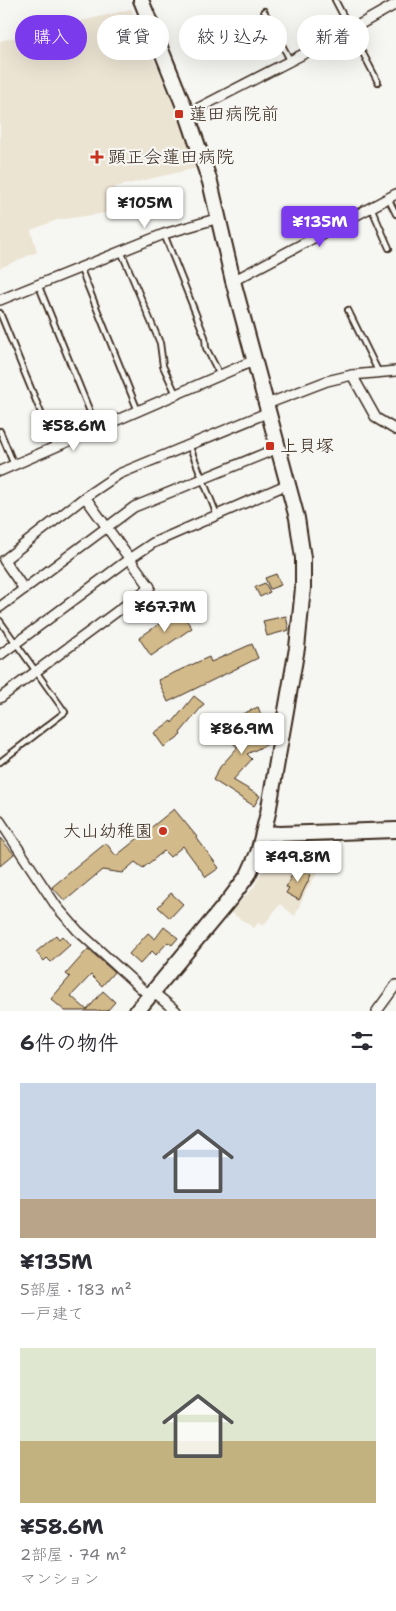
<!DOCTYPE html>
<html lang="ja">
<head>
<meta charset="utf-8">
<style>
  :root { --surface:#fff; --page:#f7f7f7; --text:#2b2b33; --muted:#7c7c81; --accent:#7c3aed }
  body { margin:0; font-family:"Shantell Sans","Klee One",sans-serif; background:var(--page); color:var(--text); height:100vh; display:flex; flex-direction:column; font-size:19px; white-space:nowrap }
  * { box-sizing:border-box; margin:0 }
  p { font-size:16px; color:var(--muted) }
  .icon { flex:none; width:28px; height:28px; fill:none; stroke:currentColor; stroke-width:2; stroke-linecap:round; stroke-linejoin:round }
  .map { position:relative; height:1011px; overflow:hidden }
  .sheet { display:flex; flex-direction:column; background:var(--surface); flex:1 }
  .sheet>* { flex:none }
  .hud { position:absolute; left:15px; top:15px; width:366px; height:45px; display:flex; gap:10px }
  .price { position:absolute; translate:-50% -42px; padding:0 11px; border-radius:5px; background:#fff; color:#222; font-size:16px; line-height:32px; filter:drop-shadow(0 1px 2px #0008) }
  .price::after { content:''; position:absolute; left:50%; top:30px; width:15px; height:11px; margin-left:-8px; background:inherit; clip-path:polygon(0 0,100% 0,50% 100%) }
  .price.on { background:var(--accent); color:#fff }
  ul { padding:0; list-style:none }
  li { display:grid; align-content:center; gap:10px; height:265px; padding:0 20px }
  li span { display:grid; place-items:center; height:155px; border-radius:0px; color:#555 }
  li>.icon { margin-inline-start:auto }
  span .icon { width:90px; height:90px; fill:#fffc; stroke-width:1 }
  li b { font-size:21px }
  h2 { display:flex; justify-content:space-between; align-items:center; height:60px; padding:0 20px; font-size:21px }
  .tag { padding:0 18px; border-radius:22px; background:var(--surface); box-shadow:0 5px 20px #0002; font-size:18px; line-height:45px }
  .tag.on { background:var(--accent); color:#fff }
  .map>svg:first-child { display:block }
  .built { fill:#ece4d3 }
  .building { fill:#d3ba8a; stroke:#3b2a1e }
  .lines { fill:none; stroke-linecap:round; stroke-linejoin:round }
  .lane-casing { stroke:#3b2a1e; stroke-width:8 }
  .street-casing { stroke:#3b2a1e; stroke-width:12 }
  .secondary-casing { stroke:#3b2a1e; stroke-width:18 }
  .lane { stroke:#f6f6f2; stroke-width:4.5 }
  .street { stroke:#f6f6f2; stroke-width:9 }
  .secondary { stroke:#f6f6f2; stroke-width:14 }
  .poi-dot { fill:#c8321e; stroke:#f6f6f2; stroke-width:2 }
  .labels { text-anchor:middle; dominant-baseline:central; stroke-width:4.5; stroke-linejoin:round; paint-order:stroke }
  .poi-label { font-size:18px; fill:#3b2a1e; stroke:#f6f6f2; text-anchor:start }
</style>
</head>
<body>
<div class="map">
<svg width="396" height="1011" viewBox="0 0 396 1011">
  <rect width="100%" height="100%" fill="#f6f6f2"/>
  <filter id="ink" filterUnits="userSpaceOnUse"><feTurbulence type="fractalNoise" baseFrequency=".02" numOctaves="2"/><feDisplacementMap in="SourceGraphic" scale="10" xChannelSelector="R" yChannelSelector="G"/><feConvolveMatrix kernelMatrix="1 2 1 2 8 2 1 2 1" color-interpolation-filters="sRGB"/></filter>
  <g filter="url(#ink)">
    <g class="built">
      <polygon points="131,9 162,77 191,147 197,168 115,187 120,211 57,220 31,230 37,252 0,268 0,41"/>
      <polygon points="330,840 319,871 306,891 295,916 280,904 263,926 258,923 254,928 230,912 254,887 267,861 271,849 280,842"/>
    </g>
    <g class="building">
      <polygon points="276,574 281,585 270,589 265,578"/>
      <polygon points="265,583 270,592 260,597 255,587"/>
      <polygon points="179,610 192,628 151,656 139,638"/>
      <polygon points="286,616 289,630 267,636 263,621"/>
      <polygon points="252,644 258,658 168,702 158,680 209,657 211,662"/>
      <polygon points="194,696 204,704 180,733 181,735 164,747 154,733 171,721 172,723"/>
      <polygon points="258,707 263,720 257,722 268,744 247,754 252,759 233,780 260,796 254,806 213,780 220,767 238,747 230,741 241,728 236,717"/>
      <polygon points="174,809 197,837 196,837 219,868 206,877 183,846 170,857 164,851 143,868 135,862 122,873 102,870 65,901 52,887 106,843 116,856"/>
      <polygon points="0,838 14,854 0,866"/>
      <polygon points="296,867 311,875 299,900 286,893 289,888 286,887"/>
      <polygon points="171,893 183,904 170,918 158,907"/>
      <polygon points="164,927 178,938 172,945 168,942 156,955 152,951 140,964 129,954 148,933 155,939"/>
      <polygon points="56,935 59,939 62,936 70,945 51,962 47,958 44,961 36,952"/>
      <polygon points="88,949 114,972 102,986 91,975 71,996 87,1010 103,991 115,1002 107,1011 65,1011 51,999 70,977 66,974"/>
    </g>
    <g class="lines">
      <defs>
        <g id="lane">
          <polyline points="335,0 378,82"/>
          <polyline points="264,11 290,60"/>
          <polyline points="388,198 396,214"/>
          <polyline points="371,207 389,248"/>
          <polyline points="164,234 205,337 206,348 220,375"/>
          <polyline points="121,251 160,343 163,366 176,394"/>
          <polyline points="80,267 138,411"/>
          <polyline points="38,284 97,429"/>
          <polyline points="348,310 379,373"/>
          <polyline points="0,313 55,447"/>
          <polyline points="0,431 14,465"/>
          <polyline points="189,445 217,515"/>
          <polyline points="0,621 65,712 0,762"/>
        </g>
        <g id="street">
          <polyline points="187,114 350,30 396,4"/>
          <polyline points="233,281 396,194"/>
          <polyline points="0,300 164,234 219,218"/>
          <polyline points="352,375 376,418 396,430"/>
          <polyline points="267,404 327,381 352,375 396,371"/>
          <polyline points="0,471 255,360"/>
          <polyline points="24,589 4,560 85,497 119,474 269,412"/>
          <polyline points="0,607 134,507 278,448"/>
          <polyline points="0,655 129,559 153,543 288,484"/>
          <polyline points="0,698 150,587 85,497"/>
          <polyline points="0,821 57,907 78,931 143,990 159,997 176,1011"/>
          <polyline points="377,1011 396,985"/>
        </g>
        <g id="secondary">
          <polyline points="264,833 280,834 396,830"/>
          <polyline points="137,1011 230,899 248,875 258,853 268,813 297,648 303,588 303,558 297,518 233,281 210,182 187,114 141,0"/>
        </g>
      </defs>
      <use href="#lane" class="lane-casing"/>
      <use href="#street" class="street-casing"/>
      <use href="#secondary" class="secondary-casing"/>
      <use href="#lane" class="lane"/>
      <use href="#street" class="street"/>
      <use href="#secondary" class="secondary"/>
    </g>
  </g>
  <g class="poi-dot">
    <rect x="174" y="109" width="10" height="10" rx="2.5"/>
    <path d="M94.5 149.5h5v5h5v5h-5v5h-5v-5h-5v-5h5z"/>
    <rect x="265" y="441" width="10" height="10" rx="2.5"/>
    <circle cx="163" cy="831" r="5"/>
  </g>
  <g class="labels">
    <g class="poi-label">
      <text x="189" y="114">蓮田病院前</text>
      <text x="108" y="157">顕正会蓮田病院</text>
      <text x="280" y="446">上貝塚</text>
      <text x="153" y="831" text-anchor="end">大山幼稚園</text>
    </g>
  </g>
</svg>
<b class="price" style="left:145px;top:229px">¥105M</b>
<b class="price on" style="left:320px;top:248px">¥135M</b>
<b class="price" style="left:74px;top:452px">¥58.6M</b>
<b class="price" style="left:165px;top:633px">¥67.7M</b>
<b class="price" style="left:242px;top:755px">¥86.9M</b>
<b class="price" style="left:298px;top:883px">¥49.8M</b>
<div class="hud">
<a class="tag on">購入</a>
<a class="tag">賃貸</a>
<a class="tag">絞り込み</a>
<a class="tag">新着</a>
</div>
</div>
<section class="sheet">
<h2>6件の物件<svg class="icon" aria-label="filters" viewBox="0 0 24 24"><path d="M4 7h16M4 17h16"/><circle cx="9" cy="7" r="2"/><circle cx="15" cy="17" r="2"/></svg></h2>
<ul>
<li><span style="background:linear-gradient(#c9d6e8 75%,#b9a48a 0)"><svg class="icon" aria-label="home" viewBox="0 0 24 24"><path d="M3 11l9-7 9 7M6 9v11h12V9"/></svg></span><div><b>¥135M</b><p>5部屋 · 183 m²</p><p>一戸建て</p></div></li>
<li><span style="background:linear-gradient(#dfe7d0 60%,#c2b280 0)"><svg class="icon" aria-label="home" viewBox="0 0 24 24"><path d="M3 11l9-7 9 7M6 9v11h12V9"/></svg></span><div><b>¥58.6M</b><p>2部屋 · 74 m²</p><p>マンション</p></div></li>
</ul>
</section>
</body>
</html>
